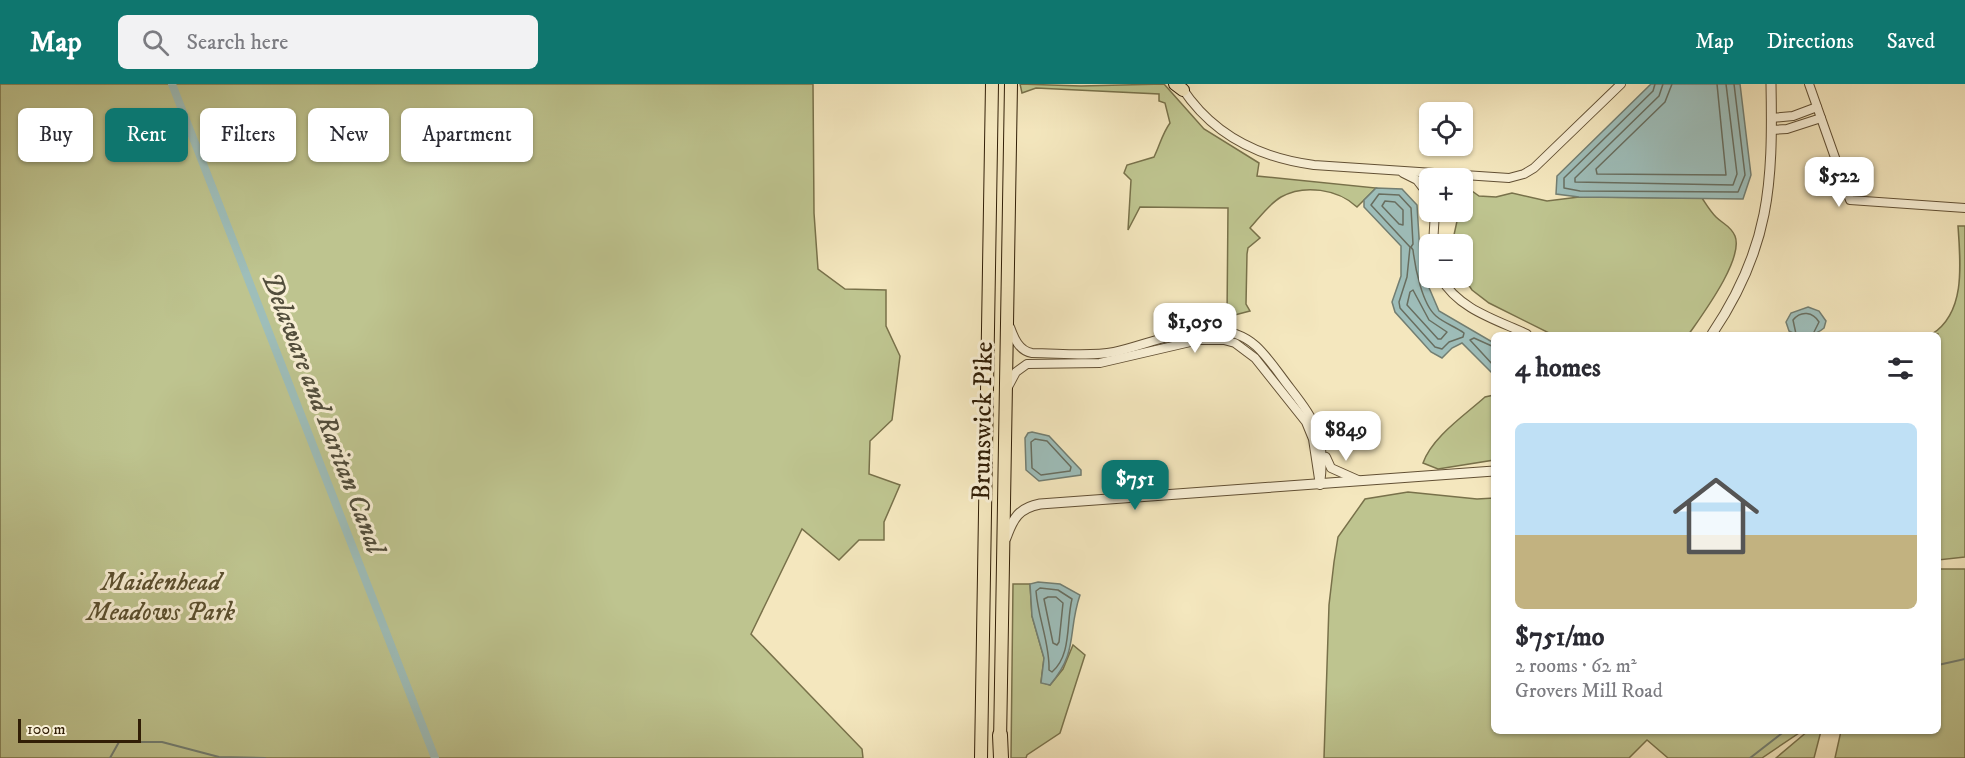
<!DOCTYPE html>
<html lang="en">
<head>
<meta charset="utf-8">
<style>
  :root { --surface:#fff; --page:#f2f2f3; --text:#2b2b33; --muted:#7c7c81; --accent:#0f766e }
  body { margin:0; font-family:"IM FELL DW Pica",serif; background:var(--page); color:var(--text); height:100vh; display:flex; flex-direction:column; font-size:22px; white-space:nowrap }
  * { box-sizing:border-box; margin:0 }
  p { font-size:20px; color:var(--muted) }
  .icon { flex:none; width:33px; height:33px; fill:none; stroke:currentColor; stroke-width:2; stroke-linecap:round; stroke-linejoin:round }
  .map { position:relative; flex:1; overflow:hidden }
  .panel { position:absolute; left:1491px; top:248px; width:450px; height:402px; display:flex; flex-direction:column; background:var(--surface); border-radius:9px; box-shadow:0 2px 4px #0004 }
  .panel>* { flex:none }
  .top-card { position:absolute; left:18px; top:24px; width:570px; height:54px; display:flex; gap:12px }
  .controls { position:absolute; left:1419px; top:18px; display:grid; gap:12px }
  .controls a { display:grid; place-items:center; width:54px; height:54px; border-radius:9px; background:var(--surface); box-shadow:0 2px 4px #0004; font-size:30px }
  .scale { position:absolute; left:18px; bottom:15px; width:123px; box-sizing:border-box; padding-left:6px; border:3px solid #311e06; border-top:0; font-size:16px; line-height:21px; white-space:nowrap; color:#311e06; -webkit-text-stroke:4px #f8efd5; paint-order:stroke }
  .price { position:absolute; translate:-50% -51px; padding:0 14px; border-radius:12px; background:#fff; color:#222; font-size:20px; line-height:39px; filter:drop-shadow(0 2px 3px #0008) }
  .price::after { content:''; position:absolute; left:50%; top:36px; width:18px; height:14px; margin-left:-9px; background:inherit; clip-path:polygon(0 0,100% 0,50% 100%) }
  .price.current { background:var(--accent); color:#fff }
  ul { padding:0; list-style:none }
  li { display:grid; align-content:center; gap:12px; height:318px; padding:0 24px }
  li span { display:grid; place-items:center; height:186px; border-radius:9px; color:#555 }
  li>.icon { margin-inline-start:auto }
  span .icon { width:108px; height:108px; fill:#fffc; stroke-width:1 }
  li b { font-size:26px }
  h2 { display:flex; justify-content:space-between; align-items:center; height:72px; padding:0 24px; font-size:26px }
  .chip { padding:0 21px; border-radius:9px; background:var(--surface); box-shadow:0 2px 4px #0004; font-size:21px; line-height:54px }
  .chip.current { background:var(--accent); color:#fff }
  header { display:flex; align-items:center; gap:36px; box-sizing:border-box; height:84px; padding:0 30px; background:var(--accent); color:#fff }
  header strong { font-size:28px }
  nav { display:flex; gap:33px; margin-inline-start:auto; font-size:21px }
  .search { width:420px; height:54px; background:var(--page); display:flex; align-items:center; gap:15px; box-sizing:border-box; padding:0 21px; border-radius:9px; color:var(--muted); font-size:22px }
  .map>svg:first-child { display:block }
  .green { fill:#bec48f; stroke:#78714a; stroke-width:1.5 }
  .water { fill:#9ebeba; stroke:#727e72; stroke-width:1.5 }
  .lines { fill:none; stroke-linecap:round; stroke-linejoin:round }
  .shore { stroke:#686e60; stroke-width:1.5 }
  .stream { stroke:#727e72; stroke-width:2 }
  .canal { stroke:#9ebeba; stroke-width:8 }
  .minor-casing { stroke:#625034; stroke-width:10 }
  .tertiary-casing { stroke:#625034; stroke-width:11 }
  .trunk-casing { stroke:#311e06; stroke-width:14 }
  .motorway-casing { stroke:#311e06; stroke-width:16 }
  .minor { stroke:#f8efd5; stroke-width:8 }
  .tertiary { stroke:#f8efd5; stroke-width:9 }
  .trunk { stroke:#f4e7be; stroke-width:12 }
  .motorway { stroke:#f4e7be; stroke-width:14 }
  .labels { text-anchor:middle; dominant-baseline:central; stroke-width:6; stroke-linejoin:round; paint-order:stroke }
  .street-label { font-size:26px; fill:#311e06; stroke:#f8efd5 }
  .park-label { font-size:26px; font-style:italic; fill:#5b502f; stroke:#f8efd5 }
  .water-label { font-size:27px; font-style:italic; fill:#524e3c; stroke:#f8efd5 }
</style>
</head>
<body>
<header>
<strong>Map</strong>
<div class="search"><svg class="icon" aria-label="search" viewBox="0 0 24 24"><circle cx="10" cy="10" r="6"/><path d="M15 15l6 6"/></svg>Search here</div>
<nav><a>Map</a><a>Directions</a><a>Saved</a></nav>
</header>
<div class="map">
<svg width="1965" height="674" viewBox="0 0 1965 674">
  <rect width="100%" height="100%" fill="#f4e7be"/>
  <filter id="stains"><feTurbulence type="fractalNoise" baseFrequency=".00333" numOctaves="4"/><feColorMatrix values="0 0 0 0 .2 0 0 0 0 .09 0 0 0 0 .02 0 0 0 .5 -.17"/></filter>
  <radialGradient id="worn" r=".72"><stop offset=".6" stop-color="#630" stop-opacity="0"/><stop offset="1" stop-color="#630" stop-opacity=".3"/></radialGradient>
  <g class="green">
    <polygon points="0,0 813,0 814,129 818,185 845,205 886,206 886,242 900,272 892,336 870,357 869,390 900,401 884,438 884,456 859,456 839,476 802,445 751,550 862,665 863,674 0,674"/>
    <path d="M1020,0L1081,2L1164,0L1204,45L1259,79L1257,92L1376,104L1357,123C1338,105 1304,100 1281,113C1269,120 1259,134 1250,144L1260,154L1248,164L1247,170L1246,220L1250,227L1227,233L1228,124L1140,123L1128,146L1131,96L1124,89L1127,81L1154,73C1160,61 1162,50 1170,39L1165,19L1159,17V10L1036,4L1022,9Z"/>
    <path d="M1472,107L1479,112L1496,113L1512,109L1547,117L1579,113L1702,114C1706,120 1710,127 1716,133C1723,140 1731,142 1735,152C1744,175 1702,231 1689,250H1551L1489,219L1472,206L1463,193L1462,160H1452L1459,128H1462L1466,110Z"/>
    <path d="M1958,142H1965V473L1938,476V250H1932C1965,229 1961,183 1958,142Z"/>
    <path d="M1494,311V376L1438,385L1423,379C1432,353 1465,331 1485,313Z"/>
    <polygon points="1408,408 1477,415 1494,414 1494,646 1802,647 1762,674 1668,674 1647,656 1629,674 1324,674 1329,521 1334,478 1338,453 1365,415"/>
    <polygon points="1938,485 1965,485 1965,674 1835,674 1841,647 1938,646"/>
    <polygon points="1013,500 1030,500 1032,532 1044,574 1041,598 1050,601 1063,585 1073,561 1085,571 1060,649 1027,671 1026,674 1011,674"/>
    <polygon points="1808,647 1821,647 1814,674 1776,674"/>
  </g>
  <g class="water">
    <polygon points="1651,0 1740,0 1751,91 1743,115 1579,113 1556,110 1557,92"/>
    <polygon points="1376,104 1402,105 1417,121 1421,185 1439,227 1494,259 1494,291 1462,259 1452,264 1442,274 1431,268 1395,228 1392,218 1401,192 1401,162 1364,123 1364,116"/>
    <path d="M1808,223L1819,227L1826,237L1824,244C1814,253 1799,253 1789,247L1786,238L1791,229Z"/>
    <polygon points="1032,348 1049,352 1081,386 1081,391 1039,397 1026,386 1025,354 1028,349"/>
    <path d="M1038,498L1060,500L1080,511C1067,549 1079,567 1050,601L1041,599L1044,574L1032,532L1030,500Z"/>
  </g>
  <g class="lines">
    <g class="shore">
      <polyline points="1655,0 1653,7 1564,94 1564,104 1580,107 1738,108 1745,91 1734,0"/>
      <polyline points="1663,0 1659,12 1575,94 1575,98 1733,101 1737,90 1726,0"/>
      <polyline points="1672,0 1665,18 1596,85 1597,90 1726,91 1717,0"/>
      <path d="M1379,110L1399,111L1411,124L1413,160L1411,163L1413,166C1415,183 1422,220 1436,232C1444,239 1456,243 1464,249L1463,253L1449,258L1442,265L1435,263L1400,224L1399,218L1407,193L1410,163L1371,121Z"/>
      <polygon points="1385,117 1395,118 1403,126 1403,141 1399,140 1382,122"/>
      <polygon points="1413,206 1429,236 1447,248 1441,255 1438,255 1407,221 1410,208"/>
      <path d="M1796,250L1793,236C1801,226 1813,228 1819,238L1813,250"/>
      <polyline points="1494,263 1474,254 1470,256 1494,282"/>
      <polygon points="1035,355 1047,357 1071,383 1070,387 1041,391 1032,384 1031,358"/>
      <path d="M1040,504L1058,506L1072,515C1066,538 1072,571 1052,588L1049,586C1050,560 1038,534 1036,507Z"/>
      <polygon points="1048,513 1056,513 1063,519 1059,558 1057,561 1053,559 1044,515"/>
    </g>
    <g class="stream">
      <polyline points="1938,581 1965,575"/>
      <polyline points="110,674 119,658 162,658 219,673 265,674"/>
      <polyline points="1750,674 1786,646"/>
    </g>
    <polyline class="canal" points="172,0 435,674"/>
    <defs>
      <g id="minor">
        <polyline points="1809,0 1850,116 1965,124"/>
        <path d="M1182,4C1213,51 1260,74 1314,81L1509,94L1524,90L1534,84L1621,0"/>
        <polyline points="1771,34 1793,32 1817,23"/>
        <polyline points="1772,46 1787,45 1821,34"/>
        <polyline points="1403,89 1417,96 1430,113"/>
        <polyline points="1433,160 1435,128"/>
        <path d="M1441,194C1458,225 1497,236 1527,250"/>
        <path d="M1010,243C1014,254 1019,267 1032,269C1058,269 1088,273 1114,268C1156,259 1217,227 1256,262C1269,274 1279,290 1290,304C1318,340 1326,355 1320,401"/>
        <polyline points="1008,303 1016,288 1027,280 1100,279 1199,256 1224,256 1235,259 1255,274 1306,338 1313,355 1319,395"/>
        <polyline points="1326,373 1331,384 1358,396"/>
      </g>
      <g id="tertiary">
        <path d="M1712,250C1770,164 1773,100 1771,0"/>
        <path d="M1006,454C1013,434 1019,424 1040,420L1494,387"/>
      </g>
      <g id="trunk">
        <polyline points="1175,0 1183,6"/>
        <polyline points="1000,659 1011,0"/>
        <polyline points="981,674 992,0"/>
      </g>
      <polyline id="motorway" points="1000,651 1001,674"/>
    </defs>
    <use href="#minor" class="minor-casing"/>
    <use href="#tertiary" class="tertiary-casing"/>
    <use href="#trunk" class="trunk-casing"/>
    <use href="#motorway" class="motorway-casing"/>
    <use href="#minor" class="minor"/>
    <use href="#tertiary" class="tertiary"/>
    <use href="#trunk" class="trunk"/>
    <use href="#motorway" class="motorway"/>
  </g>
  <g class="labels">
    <g class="street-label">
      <text transform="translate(983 337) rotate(-89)">Brunswick Pike</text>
    </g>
    <g class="park-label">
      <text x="161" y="498">Maidenhead<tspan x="161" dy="30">Meadows Park</tspan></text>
    </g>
    <g class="water-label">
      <text transform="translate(323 329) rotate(69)">Delaware and Raritan Canal</text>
    </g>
  </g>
  <rect width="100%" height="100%" filter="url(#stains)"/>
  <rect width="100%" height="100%" fill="url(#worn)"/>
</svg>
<div class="controls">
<a><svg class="icon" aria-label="locate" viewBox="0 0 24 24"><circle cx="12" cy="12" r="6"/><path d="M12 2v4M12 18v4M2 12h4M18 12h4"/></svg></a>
<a>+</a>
<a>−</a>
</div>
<div class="scale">100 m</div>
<b class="price" style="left:1839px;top:124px">$522</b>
<b class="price" style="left:1195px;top:270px">$1,050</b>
<b class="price" style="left:1346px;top:378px">$849</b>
<b class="price current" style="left:1135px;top:427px">$751</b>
<div class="top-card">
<a class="chip">Buy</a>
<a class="chip current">Rent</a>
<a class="chip">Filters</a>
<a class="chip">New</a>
<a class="chip">Apartment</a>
</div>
<section class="panel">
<h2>4 homes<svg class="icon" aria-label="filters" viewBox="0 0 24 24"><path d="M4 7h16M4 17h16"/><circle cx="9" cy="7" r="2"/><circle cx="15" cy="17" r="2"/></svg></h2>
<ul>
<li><span style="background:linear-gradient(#bfe0f5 60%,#c2b280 0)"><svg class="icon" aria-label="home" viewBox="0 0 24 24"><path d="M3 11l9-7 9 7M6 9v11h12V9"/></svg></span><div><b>$751/mo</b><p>2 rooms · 62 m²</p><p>Grovers Mill Road</p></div></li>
</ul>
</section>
</div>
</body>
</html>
